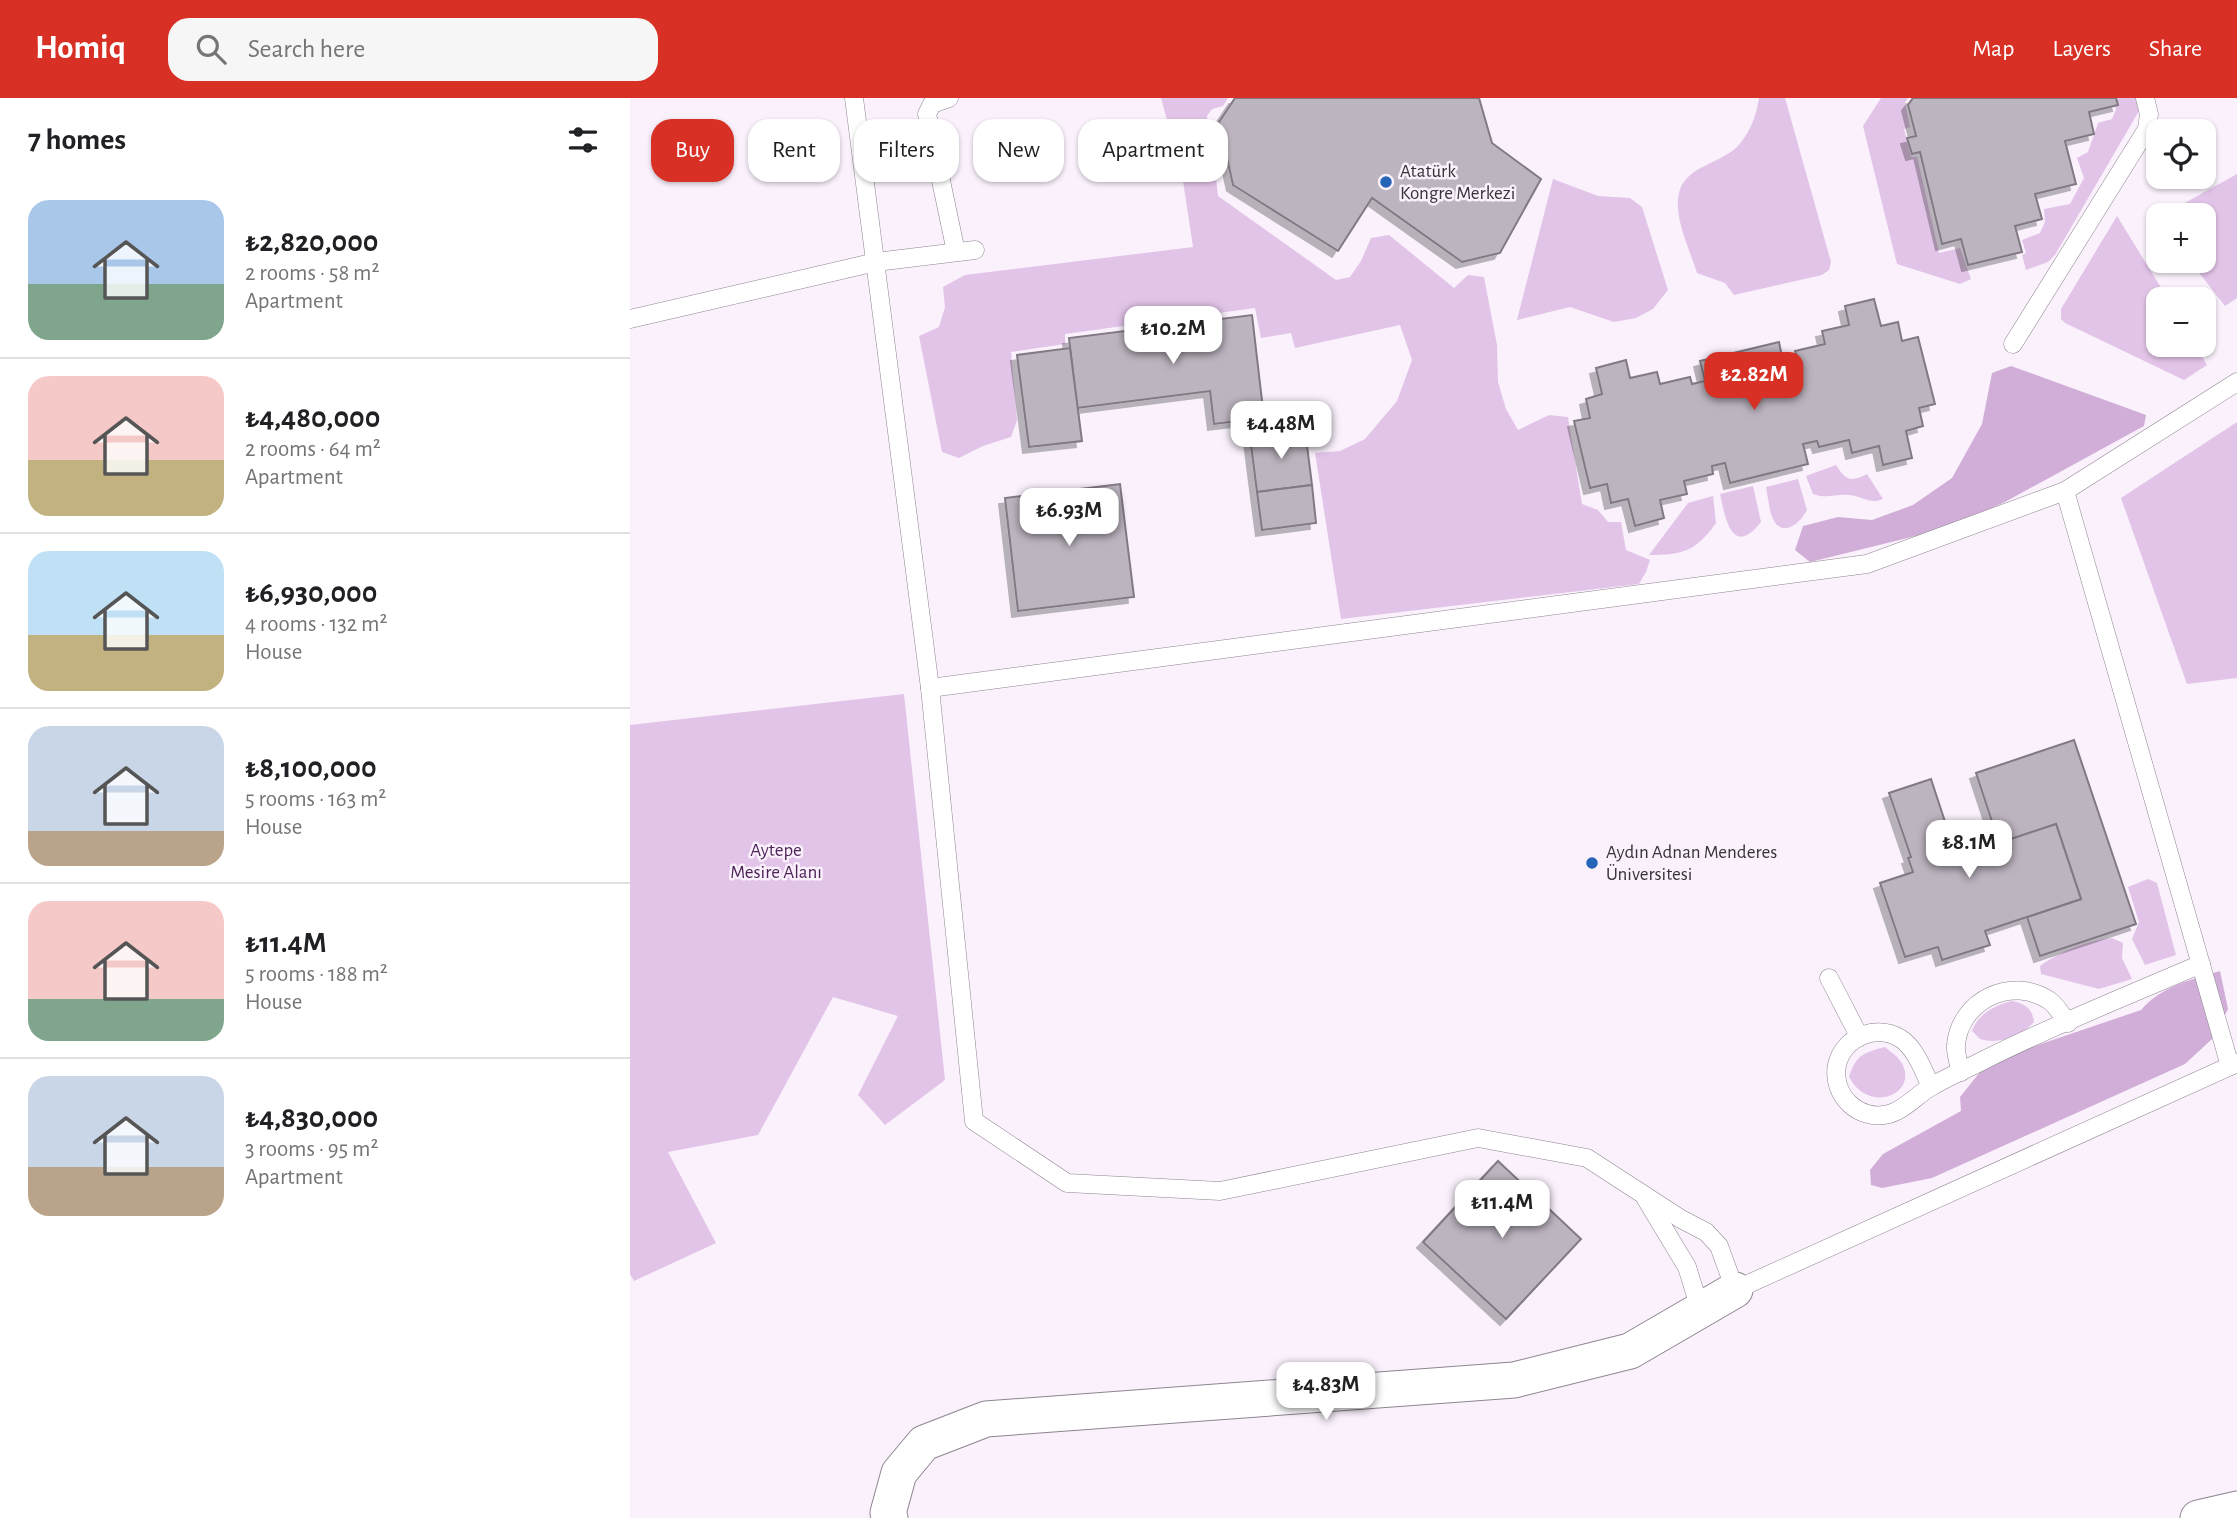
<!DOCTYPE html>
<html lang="en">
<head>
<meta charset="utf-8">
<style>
  :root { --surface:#fff; --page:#f6f6f6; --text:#202124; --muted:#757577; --line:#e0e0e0; --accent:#d93025 }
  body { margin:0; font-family:"Alegreya Sans",sans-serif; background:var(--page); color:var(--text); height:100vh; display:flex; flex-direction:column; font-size:26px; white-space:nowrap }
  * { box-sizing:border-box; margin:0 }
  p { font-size:23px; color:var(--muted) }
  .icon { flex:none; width:38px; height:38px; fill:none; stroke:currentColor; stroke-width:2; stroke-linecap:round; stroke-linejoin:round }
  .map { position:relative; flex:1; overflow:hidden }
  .details { display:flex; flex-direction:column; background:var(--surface); width:630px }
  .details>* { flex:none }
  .banner { position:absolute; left:21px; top:21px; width:665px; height:63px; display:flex; gap:14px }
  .buttons { position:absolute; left:1516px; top:21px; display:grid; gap:14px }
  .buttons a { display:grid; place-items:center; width:70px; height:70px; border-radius:14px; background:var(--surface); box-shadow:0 2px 5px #0004; font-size:35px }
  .price { position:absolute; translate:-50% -60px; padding:0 16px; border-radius:14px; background:#fff; color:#222; font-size:23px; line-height:46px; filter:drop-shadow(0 2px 4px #0008) }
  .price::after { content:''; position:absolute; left:50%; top:42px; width:21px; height:16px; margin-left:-10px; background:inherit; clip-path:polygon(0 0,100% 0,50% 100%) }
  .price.active { background:var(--accent); color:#fff }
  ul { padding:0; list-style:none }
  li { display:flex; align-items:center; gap:21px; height:175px; padding:0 28px }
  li+li { border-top:2px solid var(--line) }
  li span { display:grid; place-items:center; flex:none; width:196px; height:140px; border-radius:21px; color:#555 }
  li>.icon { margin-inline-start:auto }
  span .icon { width:84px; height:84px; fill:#fffc; stroke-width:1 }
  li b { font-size:30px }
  h2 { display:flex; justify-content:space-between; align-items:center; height:84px; padding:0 28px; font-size:30px }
  .pill { padding:0 24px; border-radius:21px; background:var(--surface); box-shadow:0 2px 5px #0004; font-size:24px; line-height:63px }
  .pill.active { background:var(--accent); color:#fff }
  header { display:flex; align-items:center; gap:42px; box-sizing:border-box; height:98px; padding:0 35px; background:var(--accent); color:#fff }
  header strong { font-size:33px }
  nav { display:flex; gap:38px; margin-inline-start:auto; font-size:24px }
  .search { width:490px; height:63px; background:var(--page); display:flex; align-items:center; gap:18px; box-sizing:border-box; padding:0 24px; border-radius:21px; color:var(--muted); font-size:26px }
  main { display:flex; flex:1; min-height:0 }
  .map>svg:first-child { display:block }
  .green { fill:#e2c4e8 }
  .forest { fill:#d0aed8 }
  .building { fill:#bcb4bf; stroke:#817a84; stroke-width:2; filter:url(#shadow) }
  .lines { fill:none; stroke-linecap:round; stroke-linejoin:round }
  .lane-casing { stroke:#8d858f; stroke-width:19 }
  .street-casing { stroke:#8d858f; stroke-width:37 }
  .lane { stroke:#fff; stroke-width:18 }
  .street { stroke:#fff; stroke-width:35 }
  .poi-dot { fill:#2564b6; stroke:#faf1fc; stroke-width:2.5 }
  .labels { text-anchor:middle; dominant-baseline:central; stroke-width:5; stroke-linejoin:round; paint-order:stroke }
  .poi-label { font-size:19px; fill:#373338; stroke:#faf1fc; text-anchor:start }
  .park-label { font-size:19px; fill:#4e2458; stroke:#faf1fc }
</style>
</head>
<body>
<header>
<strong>Homiq</strong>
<div class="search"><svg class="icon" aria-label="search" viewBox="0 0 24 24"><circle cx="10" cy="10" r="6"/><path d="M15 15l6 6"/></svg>Search here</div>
<nav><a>Map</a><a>Layers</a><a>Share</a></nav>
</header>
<main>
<section class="details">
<h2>7 homes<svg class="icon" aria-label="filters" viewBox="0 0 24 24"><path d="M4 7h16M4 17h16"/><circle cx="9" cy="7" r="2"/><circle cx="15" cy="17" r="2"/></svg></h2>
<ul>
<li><span style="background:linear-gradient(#a9c7e8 60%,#7fa58c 0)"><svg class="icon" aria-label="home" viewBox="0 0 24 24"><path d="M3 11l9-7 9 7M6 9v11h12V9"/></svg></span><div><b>₺2,820,000</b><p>2 rooms · 58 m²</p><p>Apartment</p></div></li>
<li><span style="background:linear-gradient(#f6c9c9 60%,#c2b280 0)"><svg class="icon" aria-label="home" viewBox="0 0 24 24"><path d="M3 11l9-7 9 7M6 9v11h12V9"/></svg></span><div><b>₺4,480,000</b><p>2 rooms · 64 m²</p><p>Apartment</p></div></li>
<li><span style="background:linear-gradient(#bfe0f5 60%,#c2b280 0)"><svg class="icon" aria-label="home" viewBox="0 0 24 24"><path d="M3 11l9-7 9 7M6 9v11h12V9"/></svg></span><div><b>₺6,930,000</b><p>4 rooms · 132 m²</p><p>House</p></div></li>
<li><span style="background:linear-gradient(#c9d6e8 75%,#b9a48a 0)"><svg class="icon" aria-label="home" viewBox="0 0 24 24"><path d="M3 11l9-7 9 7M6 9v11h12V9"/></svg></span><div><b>₺8,100,000</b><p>5 rooms · 163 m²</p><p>House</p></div></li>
<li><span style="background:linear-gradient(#f6c9c9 70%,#7fa58c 0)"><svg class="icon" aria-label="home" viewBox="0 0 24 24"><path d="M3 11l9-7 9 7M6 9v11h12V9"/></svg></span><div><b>₺11.4M</b><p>5 rooms · 188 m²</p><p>House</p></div></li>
<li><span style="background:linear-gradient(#c9d6e8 65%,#b9a48a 0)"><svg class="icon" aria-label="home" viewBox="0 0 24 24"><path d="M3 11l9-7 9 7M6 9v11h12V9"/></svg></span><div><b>₺4,830,000</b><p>3 rooms · 95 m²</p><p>Apartment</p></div></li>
</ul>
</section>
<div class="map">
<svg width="1607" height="1420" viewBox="0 0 1607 1420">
  <defs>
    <filter id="shadow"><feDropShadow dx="-6" dy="6" stdDeviation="0" flood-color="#0004"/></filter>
  </defs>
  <rect width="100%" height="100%" fill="#faf1fc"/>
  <g class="green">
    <polygon points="531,0 598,0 593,8 582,11 577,18 578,30 587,37 592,64 586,80 588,98 706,182 720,179 731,163 741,140 759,137 824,190 838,177 854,179 867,247 868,284 876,311 888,332 919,317 938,319 952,406 968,412 978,424 991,424 996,452 1020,462 1016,474 1009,486 711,521 685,355 710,353 735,341 767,303 782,262 770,227 665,250 661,235 631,240 625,210 435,236 435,246 381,254 387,322 381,339 353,348 329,360 312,354 289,238 309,229 315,209 313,189 335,177 563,149 552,76"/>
    <path d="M1129,0H1155L1201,164L1199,172L1192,177L1104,197L1095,185L1067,175C1060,152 1046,125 1048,101C1051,68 1087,68 1107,49C1120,35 1126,19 1129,0Z"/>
    <polygon points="1251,0 1278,0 1275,4 1280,29 1274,31 1281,59 1287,59 1309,155 1330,150 1341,181 1330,186 1267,166 1233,28"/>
    <polygon points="1483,0 1506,0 1509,13 1425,157 1418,164 1396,172 1392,157 1396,155 1392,142 1410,135 1415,124 1414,111 1440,106 1454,80 1447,60 1458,54 1468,25 1482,21 1486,11"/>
    <polygon points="1607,76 1607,200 1595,208 1560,163 1573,163 1573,117 1533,117"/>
    <polygon points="923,81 968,98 1000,100 1012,109 1038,192 1023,211 1006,220 984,224 940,209 887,222"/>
    <polygon points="1487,118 1538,201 1528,201 1528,247 1565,247 1577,267 1554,282 1435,225 1431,221 1431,211"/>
    <polygon points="1607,324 1607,580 1557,586 1491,400"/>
    <path d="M1206,367C1216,382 1220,385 1237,376L1253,401C1239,407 1233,398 1219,397C1206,396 1195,401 1183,396L1176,378Z"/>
    <path d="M1168,381L1177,412C1170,426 1151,441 1142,419C1139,410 1138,399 1136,389Z"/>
    <path d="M1123,388L1131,424C1102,461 1095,419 1090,396Z"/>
    <path d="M1083,398L1086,425C1066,453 1053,457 1019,457L1058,405Z"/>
    <polygon points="274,596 315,982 255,1027 228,997 268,918 203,899 128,1037 38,1054 86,1145 4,1183 0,1176 0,627"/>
    <polygon points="1518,781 1527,785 1546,857 1515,867 1502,841 1509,824 1498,789"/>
    <path d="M1482,840L1493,845L1492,860L1502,881L1469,891L1411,876L1410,868C1431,853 1457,843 1482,840Z"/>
    <path d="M1382,903C1394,905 1403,911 1404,924C1392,938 1369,947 1350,941L1342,933C1348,916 1365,907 1382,903Z"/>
    <path d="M1255,949C1259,953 1265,956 1268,960C1295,992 1241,1020 1219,979C1226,957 1233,955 1255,949Z"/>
  </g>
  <g class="forest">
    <polygon points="1381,268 1516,317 1514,328 1373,405 1310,432 1180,464 1165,452 1173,428 1208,419 1242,422 1283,407 1322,380 1352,326 1362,275"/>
    <path d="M1590,873L1598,911L1582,941L1555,966L1302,1080L1252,1090L1241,1087L1240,1072L1253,1056L1331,1013L1330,999L1358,964L1511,912C1532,888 1560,882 1590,873Z"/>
  </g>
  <g class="building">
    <polygon points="605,0 849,0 862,45 911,81 870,155 832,164 742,100 708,153 603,87 589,24"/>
    <polygon points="1283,0 1486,0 1488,7 1459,14 1464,36 1435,43 1446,86 1405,96 1412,121 1385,128 1392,154 1338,167 1331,141 1312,146 1290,54 1282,56 1277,40 1286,38 1278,7"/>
    <polygon points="1244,201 1251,228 1268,224 1272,243 1288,239 1305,306 1289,310 1293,328 1276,333 1282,360 1253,367 1249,348 1222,355 1219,342 1189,349 1187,343 1173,346 1178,366 1100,385 1095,365 1082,368 1083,376 1054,383 1057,396 1030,402 1034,420 1005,428 998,401 981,405 977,386 960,390 944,323 960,320 956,301 972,296 966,270 996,262 1000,280 1027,274 1030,286 1060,279 1062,286 1075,283 1070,263 1149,244 1153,264 1167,261 1165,253 1195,246 1192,233 1219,227 1215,208"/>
    <polygon points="622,217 634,320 584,326 580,293 447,310 439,240"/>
    <polygon points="440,250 452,343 399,349 387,257"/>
    <polygon points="675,332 682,387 627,394 620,339"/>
    <polygon points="490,386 504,499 388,513 375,400"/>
    <polygon points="682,387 686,425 632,432 627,394"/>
    <polygon points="1444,642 1506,826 1410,858 1397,819 1451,801 1426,726 1369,745 1346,675"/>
    <polygon points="1301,681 1322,745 1325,744 1330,758 1426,726 1451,801 1355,833 1360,847 1312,862 1308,849 1275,859 1250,785 1283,774 1278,760 1281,759 1259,695"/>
    <polygon points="868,1063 951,1141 876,1221 793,1144"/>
  </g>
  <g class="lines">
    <defs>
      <g id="lane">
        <polyline points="224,0 300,590 344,1023 437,1085 590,1093 848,1040 957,1060 1051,1121 1076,1134 1089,1148 1105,1192 1607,965"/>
        <polyline points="319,0 302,6 297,16 326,154"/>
        <polyline points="0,221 246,164 345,152"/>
        <polyline points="1383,246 1517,31 1519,16 1515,0"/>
        <polyline points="1435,393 1600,968"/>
        <polyline points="300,590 1237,466 1435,393 1607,284"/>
        <polyline points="1199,880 1229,938"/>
        <path d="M1331,974C1329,966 1325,955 1326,947C1330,902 1382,877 1420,903C1427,908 1432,918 1438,925"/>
        <path d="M1301,989C1294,974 1287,954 1274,943C1250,924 1213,938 1207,967C1201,997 1229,1024 1259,1016C1274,1012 1286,998 1299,990C1317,979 1337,971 1356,961C1426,926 1499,897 1571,866"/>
        <polyline points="1016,1101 1057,1169 1070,1211"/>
      </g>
      <g id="street">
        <polyline points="260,1420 258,1415 269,1375 294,1345 356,1321 884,1282 1000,1253 1105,1192"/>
        <polyline points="1568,1420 1607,1411"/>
      </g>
    </defs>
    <use href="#lane" class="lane-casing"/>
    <use href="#street" class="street-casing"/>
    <use href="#lane" class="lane"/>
    <use href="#street" class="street"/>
  </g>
  <g class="poi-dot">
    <circle cx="756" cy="84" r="7"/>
    <circle cx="962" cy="765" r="7"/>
  </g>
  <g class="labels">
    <g class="poi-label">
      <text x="770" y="73">Atatürk<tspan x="770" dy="22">Kongre Merkezi</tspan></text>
      <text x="976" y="754">Aydın Adnan Menderes<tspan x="976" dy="22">Üniversitesi</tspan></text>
    </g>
    <g class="park-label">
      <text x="146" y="752">Aytepe<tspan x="146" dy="22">Mesire Alanı</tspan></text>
    </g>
  </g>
</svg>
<div class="buttons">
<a><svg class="icon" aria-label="locate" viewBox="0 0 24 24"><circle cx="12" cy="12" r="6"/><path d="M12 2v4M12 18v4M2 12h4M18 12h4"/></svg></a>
<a>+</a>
<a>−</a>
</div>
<b class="price" style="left:543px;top:268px">₺10.2M</b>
<b class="price active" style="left:1124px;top:314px">₺2.82M</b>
<b class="price" style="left:651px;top:363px">₺4.48M</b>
<b class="price" style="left:439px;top:450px">₺6.93M</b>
<b class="price" style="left:1339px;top:782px">₺8.1M</b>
<b class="price" style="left:872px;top:1142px">₺11.4M</b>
<b class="price" style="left:696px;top:1324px">₺4.83M</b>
<div class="banner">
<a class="pill active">Buy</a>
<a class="pill">Rent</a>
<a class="pill">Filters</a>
<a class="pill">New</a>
<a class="pill">Apartment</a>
</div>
</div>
</main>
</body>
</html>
